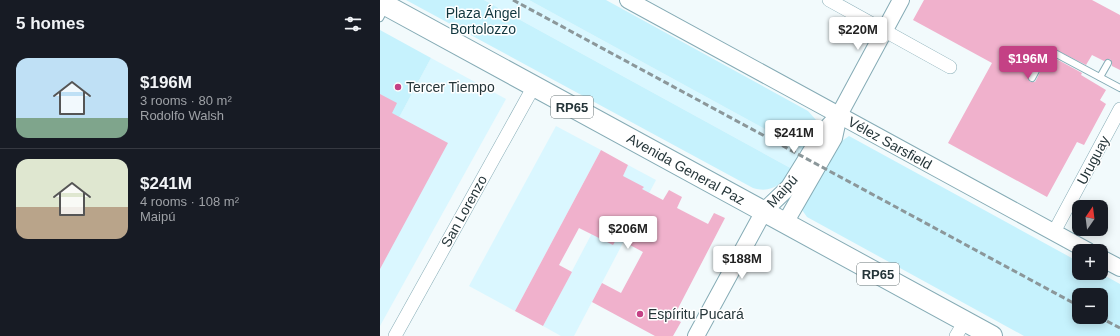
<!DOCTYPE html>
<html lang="en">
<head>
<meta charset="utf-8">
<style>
  :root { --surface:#171b24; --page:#242831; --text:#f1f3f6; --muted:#9ea1a6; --line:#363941; --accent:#c44185 }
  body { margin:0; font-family:Helvetica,sans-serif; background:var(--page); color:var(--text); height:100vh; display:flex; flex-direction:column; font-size:15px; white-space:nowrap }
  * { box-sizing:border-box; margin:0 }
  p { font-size:13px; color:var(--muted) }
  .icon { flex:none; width:22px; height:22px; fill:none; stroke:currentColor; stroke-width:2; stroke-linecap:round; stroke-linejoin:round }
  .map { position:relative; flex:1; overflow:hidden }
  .drawer { display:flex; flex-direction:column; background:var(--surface); width:380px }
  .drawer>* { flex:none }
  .needle { width:26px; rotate:14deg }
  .controls { position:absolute; left:692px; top:200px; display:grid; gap:8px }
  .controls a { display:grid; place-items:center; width:36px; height:36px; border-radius:8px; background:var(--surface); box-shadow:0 2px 10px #0003; font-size:20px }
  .price { position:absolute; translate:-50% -34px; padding:0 9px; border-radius:4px; background:#fff; color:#222; font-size:13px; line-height:26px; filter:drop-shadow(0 1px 2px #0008) }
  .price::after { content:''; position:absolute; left:50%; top:24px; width:12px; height:9px; margin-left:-6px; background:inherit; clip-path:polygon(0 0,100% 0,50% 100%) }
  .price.active { background:var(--accent); color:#fff }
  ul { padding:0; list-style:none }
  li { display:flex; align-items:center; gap:12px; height:100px; padding:0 16px }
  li+li { border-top:1px solid var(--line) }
  li span { display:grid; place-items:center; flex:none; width:112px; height:80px; border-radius:12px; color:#555 }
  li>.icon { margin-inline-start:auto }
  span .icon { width:48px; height:48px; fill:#fffc; stroke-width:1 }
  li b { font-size:17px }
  h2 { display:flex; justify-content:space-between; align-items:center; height:48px; padding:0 16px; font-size:17px }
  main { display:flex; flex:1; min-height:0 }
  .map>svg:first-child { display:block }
  .built { fill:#daf7ff }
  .green { fill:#c6f2fd; fill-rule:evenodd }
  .building { fill:#f0b1cc }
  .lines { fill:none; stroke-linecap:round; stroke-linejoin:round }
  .service-casing { stroke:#85abb5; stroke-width:8 }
  .minor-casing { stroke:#85abb5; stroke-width:14 }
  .tertiary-casing { stroke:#85abb5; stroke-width:18 }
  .primary-casing { stroke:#85abb5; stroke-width:22 }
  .service { stroke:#fff; stroke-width:6 }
  .minor { stroke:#fff; stroke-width:13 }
  .tertiary { stroke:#fff; stroke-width:16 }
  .primary { stroke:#fff; stroke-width:20 }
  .rail { stroke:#8b979a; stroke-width:3; stroke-dasharray:6 3; stroke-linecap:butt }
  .poi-dot { fill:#c44185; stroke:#fff; stroke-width:1.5 }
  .labels { text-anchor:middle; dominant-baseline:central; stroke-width:3; stroke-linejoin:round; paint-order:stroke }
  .shield { fill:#fff; stroke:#667274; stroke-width:1 }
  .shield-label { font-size:13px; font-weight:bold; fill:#253539 }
  .park-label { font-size:14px; fill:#10363e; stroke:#fff }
  .poi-label { font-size:14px; fill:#253539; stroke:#fff; text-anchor:start }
  .street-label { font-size:14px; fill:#253539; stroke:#fff }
</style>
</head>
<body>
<main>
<section class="drawer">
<h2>5 homes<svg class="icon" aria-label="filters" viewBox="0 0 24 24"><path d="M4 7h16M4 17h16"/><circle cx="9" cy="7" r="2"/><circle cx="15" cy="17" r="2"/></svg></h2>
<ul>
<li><span style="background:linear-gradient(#bfe0f5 75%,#7fa58c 0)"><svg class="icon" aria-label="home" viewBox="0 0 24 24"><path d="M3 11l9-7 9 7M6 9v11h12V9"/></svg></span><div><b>$196M</b><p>3 rooms · 80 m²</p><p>Rodolfo Walsh</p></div></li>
<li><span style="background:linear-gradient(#dfe7d0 60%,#b9a48a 0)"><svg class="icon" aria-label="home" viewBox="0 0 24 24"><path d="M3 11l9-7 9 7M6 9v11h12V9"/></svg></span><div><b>$241M</b><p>4 rooms · 108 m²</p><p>Maipú</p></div></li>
</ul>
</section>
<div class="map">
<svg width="740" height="336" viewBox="0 0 740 336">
  <rect width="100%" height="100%" fill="#f2fafc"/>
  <g class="built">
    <polygon points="104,0 149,0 425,151 414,170"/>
    <polygon points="51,58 126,99 0,326 0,153"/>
    <polygon points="176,126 221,150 135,311 89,286"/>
    <polygon points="248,165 276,180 194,336 181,336 163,326"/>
  </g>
  <g class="green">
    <path d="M26,0H104L414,170C402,183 392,194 373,188Z"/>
    <polygon points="149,0 226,0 428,111 437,121 436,130 425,151"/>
    <polygon points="0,30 51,58 0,153"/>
    <path d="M469,136L699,262V273H720L740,284V336H644L427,217L422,210L423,202L456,145ZM699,295H721V317H699Z"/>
  </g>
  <g class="building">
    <polygon points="544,0 712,0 740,15 740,70 732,66 732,63 730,59 724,61 712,55 706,65 668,46 662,50 648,76 650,82 655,82 669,55 702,73 701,75 726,90 720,100 726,104 704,145 697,142 667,197 568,143 612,63 533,20"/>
    <polygon points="0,94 17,103 12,113 68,143 0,269"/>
    <polygon points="221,150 248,165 243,176 264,187 262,189 283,200 289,190 302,197 297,208 328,224 334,213 345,218 293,318 301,322 293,336 275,336 212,302 222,283 241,293 263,252 237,238 233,245 199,228 179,265 192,272 163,326 135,311"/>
  </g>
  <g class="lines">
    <defs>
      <g id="service">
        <polyline points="0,18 6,7"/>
        <polyline points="720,77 728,63"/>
        <polyline points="652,78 666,52 669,50 740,88"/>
      </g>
      <g id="minor">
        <polyline points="449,0 570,67"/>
        <polyline points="674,232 740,109"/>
        <polyline points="15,336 154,86"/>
        <polyline points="576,336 585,321"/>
      </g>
      <g id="tertiary">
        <polyline points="248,0 708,251"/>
        <polyline points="405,223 454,138 459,115"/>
        <polyline points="721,258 740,268"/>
        <polyline points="316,336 384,211 409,187 443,132 459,115 521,0"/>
      </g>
      <polyline id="primary" points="0,2 612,336"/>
    </defs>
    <use href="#service" class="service-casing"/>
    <use href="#minor" class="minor-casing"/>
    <use href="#tertiary" class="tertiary-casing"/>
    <use href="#primary" class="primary-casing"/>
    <use href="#service" class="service"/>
    <use href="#minor" class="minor"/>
    <use href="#tertiary" class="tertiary"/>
    <use href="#primary" class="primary"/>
    <g class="rail">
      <polyline points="133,0 699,306"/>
      <polyline points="719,317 740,328"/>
    </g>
  </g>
  <g class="poi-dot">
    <circle cx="18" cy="87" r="4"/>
    <circle cx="260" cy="314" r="4"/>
  </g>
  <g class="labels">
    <g class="shield">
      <rect x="171" y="96" width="42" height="22" rx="3"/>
      <rect x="477" y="263" width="42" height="22" rx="3"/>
    </g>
    <g class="shield-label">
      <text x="192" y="107">RP65</text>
      <text x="498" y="274">RP65</text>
    </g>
    <g class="park-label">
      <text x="103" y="13">Plaza Ángel<tspan x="103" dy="16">Bortolozzo</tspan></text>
    </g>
    <g class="poi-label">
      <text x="26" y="87">Tercer Tiempo</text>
      <text x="268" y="314">Espíritu Pucará</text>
    </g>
    <g class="street-label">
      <text transform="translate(510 143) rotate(29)">Vélez Sarsfield</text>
      <text transform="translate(713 160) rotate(-62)">Uruguay</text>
      <text transform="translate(306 169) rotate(29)">Avenida General Paz</text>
      <text transform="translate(402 191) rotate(-48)">Maipú</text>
      <text transform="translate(84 211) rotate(-61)">San Lorenzo</text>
    </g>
  </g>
</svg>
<div class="controls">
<a><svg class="needle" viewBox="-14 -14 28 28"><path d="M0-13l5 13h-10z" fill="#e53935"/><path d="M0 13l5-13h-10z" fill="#9ea1a6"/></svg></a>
<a>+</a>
<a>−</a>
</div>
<b class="price" style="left:478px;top:51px">$220M</b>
<b class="price active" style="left:648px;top:80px">$196M</b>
<b class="price" style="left:414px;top:154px">$241M</b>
<b class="price" style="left:248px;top:250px">$206M</b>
<b class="price" style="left:362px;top:280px">$188M</b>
</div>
</main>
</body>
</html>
